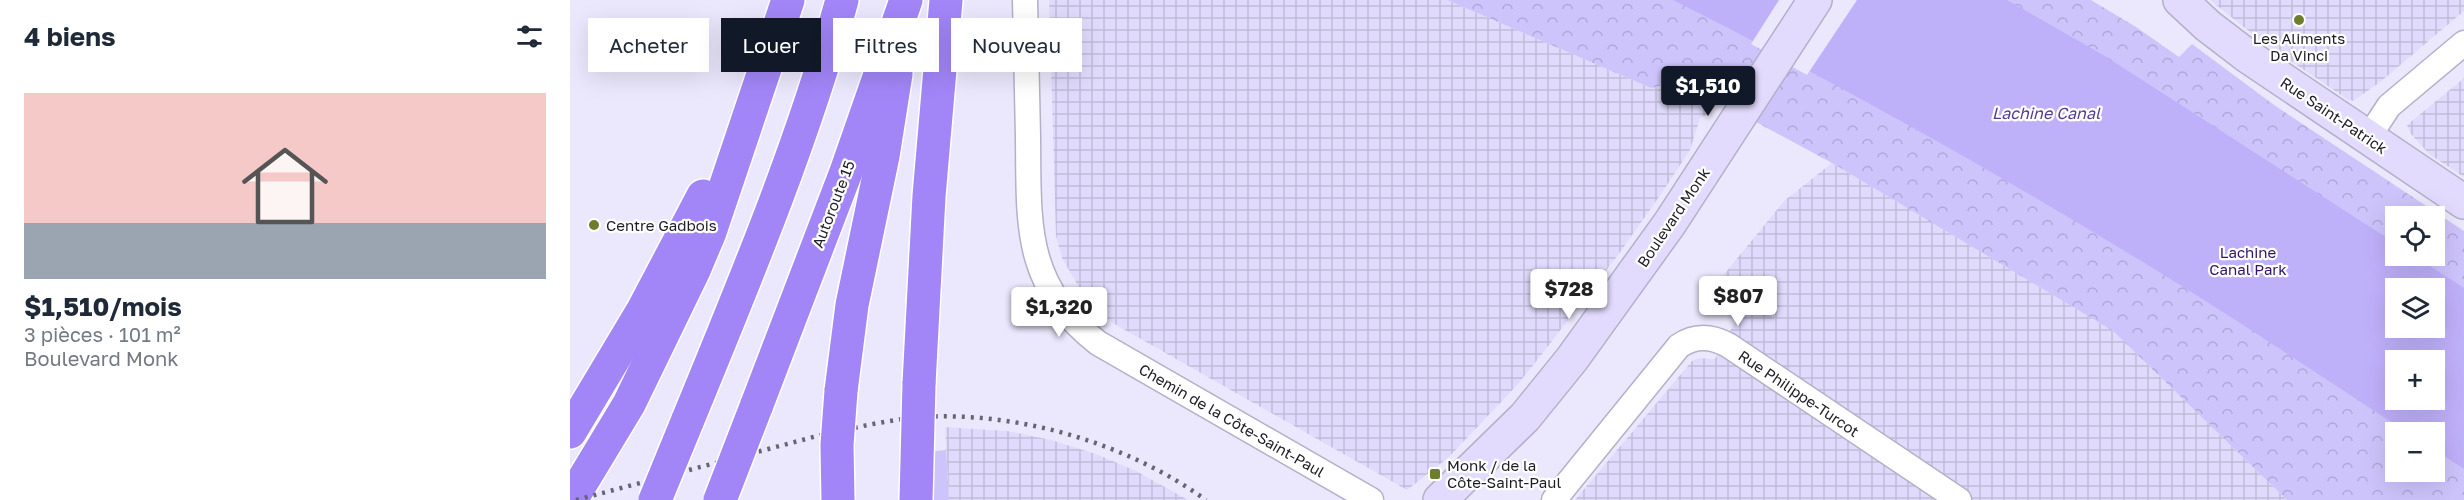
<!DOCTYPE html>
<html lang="fr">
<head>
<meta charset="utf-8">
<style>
  :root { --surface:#fff; --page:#f6f6f7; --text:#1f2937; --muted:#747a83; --line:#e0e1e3; --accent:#111827 }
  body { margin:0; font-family:"Golos Text",sans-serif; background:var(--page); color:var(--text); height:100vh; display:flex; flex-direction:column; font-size:22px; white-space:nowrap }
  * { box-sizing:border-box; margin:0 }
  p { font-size:20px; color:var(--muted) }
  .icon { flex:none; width:33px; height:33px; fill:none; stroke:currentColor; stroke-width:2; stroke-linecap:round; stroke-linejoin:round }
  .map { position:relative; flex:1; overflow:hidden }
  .drawer { display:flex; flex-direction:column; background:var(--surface); width:570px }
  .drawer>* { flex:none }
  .banner { position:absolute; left:18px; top:18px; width:570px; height:54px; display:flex; gap:12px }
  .fabs { position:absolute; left:1815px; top:206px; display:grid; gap:12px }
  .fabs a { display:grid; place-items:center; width:60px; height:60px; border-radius:0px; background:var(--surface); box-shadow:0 6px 24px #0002; font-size:30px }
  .price { position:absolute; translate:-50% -51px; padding:0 14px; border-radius:6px; background:#fff; color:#222; font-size:20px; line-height:39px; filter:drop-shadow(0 2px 3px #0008) }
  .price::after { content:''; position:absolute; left:50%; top:36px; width:18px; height:14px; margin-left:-9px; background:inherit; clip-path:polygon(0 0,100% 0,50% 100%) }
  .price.current { background:var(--accent); color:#fff }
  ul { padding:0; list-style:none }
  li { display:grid; align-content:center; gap:12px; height:318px; padding:0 24px }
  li+li { border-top:2px solid var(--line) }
  li span { display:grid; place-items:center; height:186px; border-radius:0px; color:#555 }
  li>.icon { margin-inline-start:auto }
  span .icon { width:108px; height:108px; fill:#fffc; stroke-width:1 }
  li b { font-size:26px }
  h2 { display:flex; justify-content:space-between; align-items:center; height:72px; padding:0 24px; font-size:26px }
  .pill { padding:0 21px; border-radius:0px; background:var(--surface); box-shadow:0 6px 24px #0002; font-size:21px; line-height:54px }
  .pill.current { background:var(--accent); color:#fff }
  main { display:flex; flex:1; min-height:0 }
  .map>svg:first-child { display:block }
  .industrial { fill:url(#industrial-grid) }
  .grass { fill:#cec4fc }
  .park { fill:url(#park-crowns); fill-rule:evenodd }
  .water { fill:#bfb0fa; fill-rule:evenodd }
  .pier { fill:#ebe8fd }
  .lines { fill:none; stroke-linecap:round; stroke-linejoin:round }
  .street-casing { stroke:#b4b0c9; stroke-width:27 }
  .secondary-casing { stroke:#b4b0c9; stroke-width:36 }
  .highway-casing { stroke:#fff; stroke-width:36 }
  .street { stroke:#fff; stroke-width:24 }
  .secondary { stroke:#e3dbfd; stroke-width:33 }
  .highway { stroke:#a286f8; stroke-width:33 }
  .rail { stroke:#676572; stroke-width:4.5; stroke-dasharray:3 6; stroke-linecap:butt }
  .highway-bridge-casing { stroke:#fff; stroke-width:36; stroke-linecap:butt }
  .highway-bridge { stroke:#a286f8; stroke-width:33 }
  .poi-dot { fill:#6c7e2d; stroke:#fff; stroke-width:2 }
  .labels { text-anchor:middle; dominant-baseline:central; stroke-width:4.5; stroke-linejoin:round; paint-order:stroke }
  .poi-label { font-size:15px; fill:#1e1c25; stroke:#fff; text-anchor:start }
  .street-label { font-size:15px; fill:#1e1c25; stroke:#fff }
  .park-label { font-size:15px; fill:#321367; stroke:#fff }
  .water-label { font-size:16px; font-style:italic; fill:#543b91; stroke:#fff }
</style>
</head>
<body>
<main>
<section class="drawer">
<h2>4 biens<svg class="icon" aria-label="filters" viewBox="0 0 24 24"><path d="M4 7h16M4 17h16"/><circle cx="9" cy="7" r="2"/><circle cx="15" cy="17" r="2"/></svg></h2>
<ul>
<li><span style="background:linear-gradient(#f6c9c9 70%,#9aa5b1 0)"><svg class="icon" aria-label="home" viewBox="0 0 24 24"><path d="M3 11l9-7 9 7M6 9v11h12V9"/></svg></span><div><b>$1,510/mois</b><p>3 pièces · 101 m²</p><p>Boulevard Monk</p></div></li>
</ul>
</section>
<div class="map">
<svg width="1894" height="500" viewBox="0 0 1894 500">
  <defs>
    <pattern id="industrial-grid" width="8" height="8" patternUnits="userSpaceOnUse" patternTransform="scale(1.5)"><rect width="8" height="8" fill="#e0dbfc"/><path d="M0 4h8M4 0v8" fill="none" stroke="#c0bbd8"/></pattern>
    <pattern id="park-crowns" width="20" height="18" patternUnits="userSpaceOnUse" patternTransform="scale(1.5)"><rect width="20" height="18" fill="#cec4fc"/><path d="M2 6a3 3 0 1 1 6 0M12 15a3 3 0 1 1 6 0" fill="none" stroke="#b0a8d8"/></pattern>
  </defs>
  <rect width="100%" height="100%" fill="#ebe8fd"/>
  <g class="industrial">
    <polygon points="479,0 877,0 1081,88 1110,81 1144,101 1136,115 1130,118 1120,150 1089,197 1048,255 972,354 949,383 879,457 837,490 541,322 526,311 514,296 492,258 486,236"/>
    <polygon points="1640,0 1894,0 1894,11 1809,83 1783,101 1777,99 1690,40"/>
    <polygon points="1894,78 1894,177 1859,154 1841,134 1837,125"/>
    <polygon points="1262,163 1543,331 1717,500 1005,500 1122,361 1129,358 1145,359 1166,320 1133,300 1214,201"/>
    <polygon points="375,427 437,431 481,440 526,454 566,471 618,500 379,500"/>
  </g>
  <polygon class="grass" points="376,450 379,500 360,500 362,464 365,451"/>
  <path class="park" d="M877,0H1521L1566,27L1609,57L1622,44L1704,105L1894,231V500H1717L1543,331L1262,163L1110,81L1081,88ZM1826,216H1864V255H1826ZM1826,288H1864V327H1826ZM1826,360H1864V399H1826ZM1826,432H1864V471H1826Z"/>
  <path class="water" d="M1103,0H1437L1535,56L1825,243L1826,255H1843L1894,288V469L1865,450L1864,432H1837C1753,378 1671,322 1586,270C1429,174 1268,83 1103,0ZM1826,288H1864V327H1826ZM1826,360H1864V399H1826Z"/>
  <polygon class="pier" points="1209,0 1287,0 1237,75 1181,44"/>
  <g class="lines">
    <defs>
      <g id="street">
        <path d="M455,0C456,46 457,91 458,137C459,223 453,285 528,343L801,500"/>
        <polyline points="1798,138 1819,106 1894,43"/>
        <path d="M984,500L1109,346C1125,335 1141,336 1158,345L1389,500"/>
      </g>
      <g id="secondary">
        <polyline points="1610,0 1638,26 1676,55 1894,202"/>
        <polyline points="870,500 955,417 1002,359 1100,223 1245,0"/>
      </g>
      <g id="highway">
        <polyline points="349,384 359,196 376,0"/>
        <polyline points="271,391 282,305 313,156 326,74"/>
        <polyline points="186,407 276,172 336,0"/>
        <path d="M117,422C174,283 232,145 272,0"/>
        <polyline points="0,432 73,310 133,196"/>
        <polyline points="1,500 59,404 124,270 140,232 218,0"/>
      </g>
    </defs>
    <use href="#street" class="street-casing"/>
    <use href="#secondary" class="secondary-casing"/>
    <use href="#highway" class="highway-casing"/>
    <use href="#street" class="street"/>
    <use href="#secondary" class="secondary"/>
    <use href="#highway" class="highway"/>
    <path class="rail" d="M6,500L251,435C284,428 317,420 350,417C448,411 557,443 636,500"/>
    <defs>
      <g id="highway-bridge">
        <polyline points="85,500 117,422"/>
        <polyline points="150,500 186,407"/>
        <polyline points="268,500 267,445 271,391"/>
        <polyline points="346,500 349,384"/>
      </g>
    </defs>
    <use href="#highway-bridge" class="highway-bridge-casing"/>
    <use href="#highway-bridge" class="highway-bridge"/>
  </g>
  <g class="poi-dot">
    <circle cx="1729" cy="20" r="6"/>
    <circle cx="24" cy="225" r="6"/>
    <rect x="859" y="468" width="12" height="12" rx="3"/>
  </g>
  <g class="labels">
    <g class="poi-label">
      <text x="1729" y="38" text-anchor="middle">Les Aliments<tspan x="1729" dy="17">Da Vinci</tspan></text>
      <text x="36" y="225">Centre Gadbois</text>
      <text x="877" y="465">Monk / de la<tspan x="877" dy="17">Côte-Saint-Paul</tspan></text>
    </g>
    <g class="street-label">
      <text transform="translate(1764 115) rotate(34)">Rue Saint-Patrick</text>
      <text transform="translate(263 204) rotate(-69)">Autoroute 15</text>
      <text transform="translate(1103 217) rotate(-56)">Boulevard Monk</text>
      <text transform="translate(1229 393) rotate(34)">Rue Philippe-Turcot</text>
      <text transform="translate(662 420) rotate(30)">Chemin de la Côte-Saint-Paul</text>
    </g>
    <g class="park-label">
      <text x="1678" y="252">Lachine<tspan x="1678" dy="17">Canal Park</tspan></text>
    </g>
    <g class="water-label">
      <text x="1476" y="113">Lachine Canal</text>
    </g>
  </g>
</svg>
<div class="fabs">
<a><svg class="icon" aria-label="locate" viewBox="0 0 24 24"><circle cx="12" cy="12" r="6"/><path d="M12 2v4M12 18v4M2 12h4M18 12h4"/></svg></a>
<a><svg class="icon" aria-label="layers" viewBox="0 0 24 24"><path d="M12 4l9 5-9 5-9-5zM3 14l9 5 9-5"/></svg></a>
<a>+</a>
<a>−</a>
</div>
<b class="price current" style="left:1138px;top:117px">$1,510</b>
<b class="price" style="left:999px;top:320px">$728</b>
<b class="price" style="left:1168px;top:327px">$807</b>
<b class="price" style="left:489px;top:338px">$1,320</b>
<div class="banner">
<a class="pill">Acheter</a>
<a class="pill current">Louer</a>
<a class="pill">Filtres</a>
<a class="pill">Nouveau</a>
</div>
</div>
</main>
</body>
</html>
